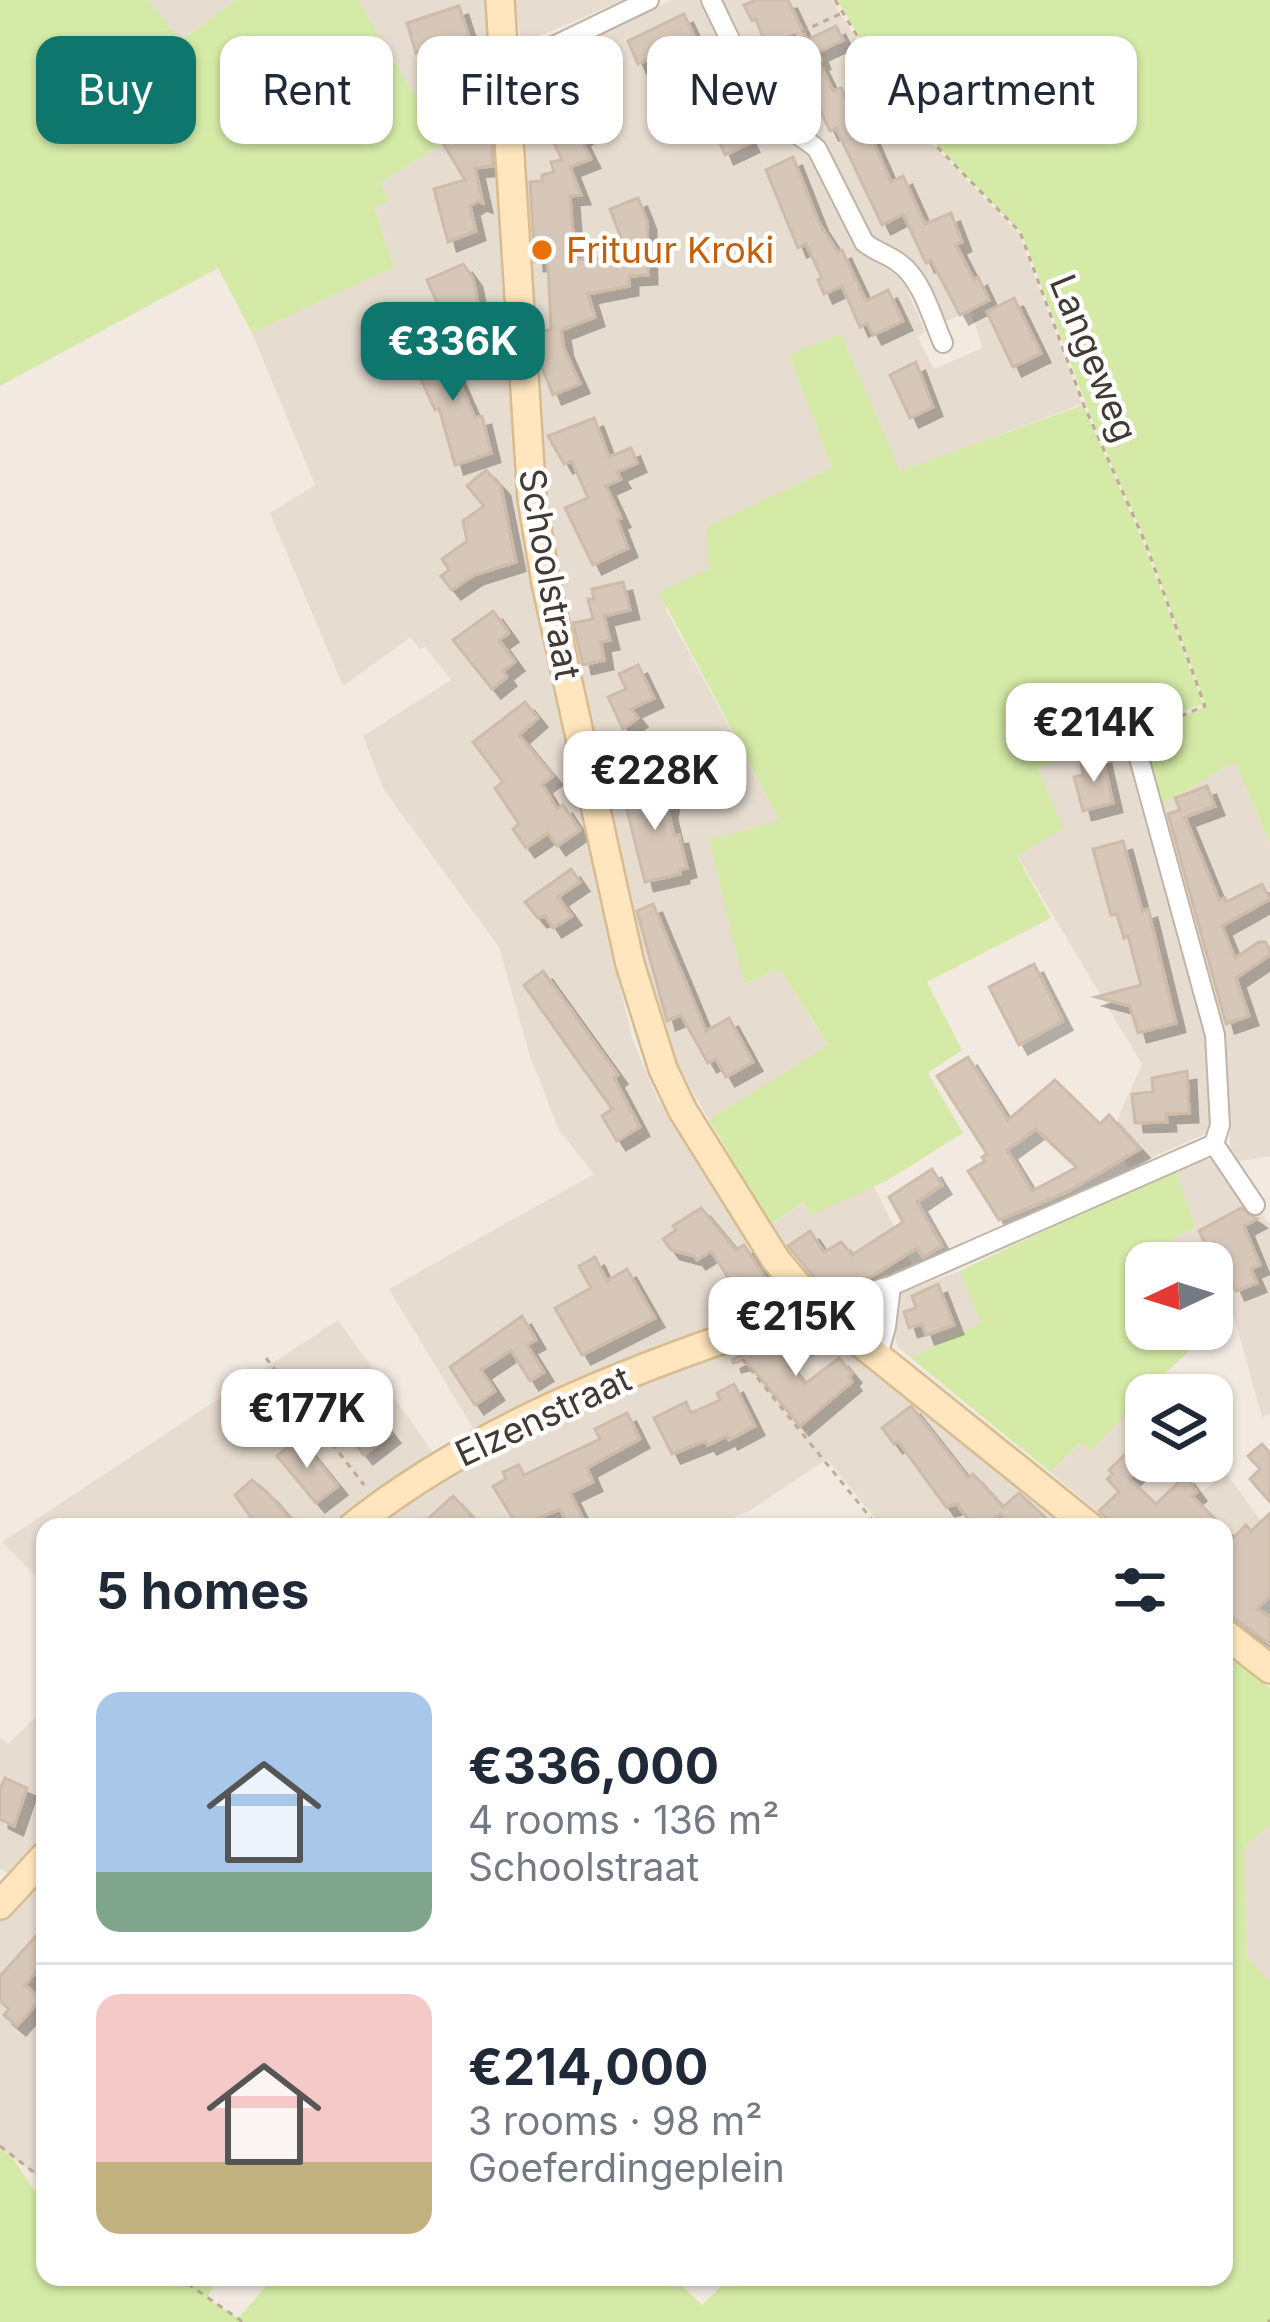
<!DOCTYPE html>
<html lang="en">
<head>
<meta charset="utf-8">
<style>
  :root { --surface:#fff; --page:#f2f2f3; --text:#1f2937; --muted:#747a83; --line:#e0e1e3; --accent:#0f766e }
  body { margin:0; font-family:Inter,sans-serif; background:var(--page); color:var(--text); height:100vh; display:flex; flex-direction:column; font-size:45px; white-space:nowrap }
  * { box-sizing:border-box; margin:0 }
  p { font-size:39px; color:var(--muted) }
  .icon { flex:none; width:66px; height:66px; fill:none; stroke:currentColor; stroke-width:2; stroke-linecap:round; stroke-linejoin:round }
  .map { position:relative; flex:1; overflow:hidden }
  .sheet { position:absolute; left:36px; top:1518px; width:1197px; height:768px; display:flex; flex-direction:column; background:var(--surface); border-radius:24px; box-shadow:0 3px 9px #0004 }
  .sheet>* { flex:none }
  .guide { position:absolute; left:36px; top:36px; width:1200px; height:108px; display:flex; gap:24px }
  .needle { width:78px; rotate:266deg }
  .tools { position:absolute; left:1125px; top:1242px; display:grid; gap:24px }
  .tools a { display:grid; place-items:center; width:108px; height:108px; border-radius:24px; background:var(--surface); box-shadow:0 3px 9px #0004; font-size:60px }
  .price { position:absolute; translate:-50% -102px; padding:0 27px; border-radius:24px; background:#fff; color:#222; font-size:39px; line-height:78px; filter:drop-shadow(0 3px 6px #0008) }
  .price::after { content:''; position:absolute; left:50%; top:72px; width:36px; height:27px; margin-left:-18px; background:inherit; clip-path:polygon(0 0,100% 0,50% 100%) }
  .price.active { background:var(--accent); color:#fff }
  ul { padding:0; list-style:none }
  li { display:flex; align-items:center; gap:36px; height:300px; padding:0 60px }
  li+li { border-top:3px solid var(--line) }
  li span { display:grid; place-items:center; flex:none; width:336px; height:240px; border-radius:24px; color:#555 }
  li>.icon { margin-inline-start:auto }
  span .icon { width:144px; height:144px; fill:#fffc; stroke-width:1 }
  li b { font-size:51px }
  h2 { display:flex; justify-content:space-between; align-items:center; height:144px; padding:0 60px; font-size:51px }
  .chip { padding:0 42px; border-radius:24px; background:var(--surface); box-shadow:0 3px 9px #0004; font-size:42px; line-height:108px }
  .chip.active { background:var(--accent); color:#fff }
  .map>svg:first-child { display:block }
  .residential { fill:#e6dccf }
  .green { fill:#d4eaa6; fill-rule:evenodd }
  .building { fill:#d7c7b9; stroke:#cfbba9; stroke-width:3; fill-rule:evenodd; filter:url(#shadow) }
  .lines { fill:none; stroke-linecap:round; stroke-linejoin:round }
  .street-casing { stroke:#c0b4a6; stroke-width:22 }
  .secondary-casing { stroke:#d8bb8f; stroke-width:32 }
  .path { stroke:#c0aa94; stroke-width:3; stroke-dasharray:6 6; stroke-linecap:butt }
  .street { stroke:#fff; stroke-width:18 }
  .secondary { stroke:#ffe6be; stroke-width:27 }
  .food-dot { fill:#e8710a; stroke:#fff; stroke-width:4.5 }
  .labels { text-anchor:middle; dominant-baseline:central; stroke-width:9; stroke-linejoin:round; paint-order:stroke }
  .food-label { font-size:36px; fill:#c56008; stroke:#fff; text-anchor:start }
  .street-label { font-size:36px; fill:#433a32; stroke:#fff }
</style>
</head>
<body>
<div class="map">
<svg width="1270" height="2322" viewBox="0 0 1270 2322">
  <defs>
    <filter id="shadow"><feDropShadow dx="9" dy="9" stdDeviation="0" flood-color="#0004"/></filter>
  </defs>
  <rect width="100%" height="100%" fill="#f2eae1"/>
  <g class="residential">
    <polygon points="148,0 236,0 181,41"/>
    <polygon points="358,0 489,0 518,511 604,918 632,1038 657,1098 717,1193 791,1297 791,1304 476,1433 389,1289 594,1174 559,1130 530,1056 499,947 384,790 363,736 451,680 425,647 419,649 411,637 343,686 270,513 315,485 252,333 394,267 374,206 390,201 380,183 443,143"/>
    <polygon points="515,0 624,0 530,40 520,35"/>
    <polygon points="671,0 700,0 758,118 769,132 797,142 806,151 856,248 903,280 925,331 918,338 934,369 983,348 970,310 945,322 916,268 904,255 876,242 819,137 774,107 723,0 832,0 905,116 1019,234 1082,404 900,472 841,335 789,355 832,468 708,527 710,569 665,608 780,821 745,984 780,969 828,1046 709,1120 667,1045 641,961 546,504 518,77"/>
    <polygon points="1127,730 1205,1022 1214,1101 1211,1131 1128,1168 1111,1134 1142,1064 1017,855 1062,828 1038,768"/>
    <polygon points="1234,762 1270,842 1270,1156 1231,1163 1226,1054 1206,967 1158,807"/>
    <polygon points="1204,1158 1212,1160 1270,1224 1270,1414 1262,1417 1239,1334 1232,1312 1228,1314 1210,1256 1174,1261 1170,1240 1196,1227 1174,1169"/>
    <polygon points="874,1186 912,1264 867,1284 822,1296 809,1285 771,1225 805,1202 812,1214"/>
    <polygon points="960,1271 982,1323 911,1358 897,1346 892,1321 897,1294"/>
    <polygon points="338,1320 435,1455 336,1527 45,1527 45,1585 2,1542"/>
    <polygon points="808,1321 1072,1527 882,1527 827,1459 751,1510 711,1527 367,1527 445,1472 610,1393"/>
    <polygon points="1134,1406 1146,1421 1146,1461 1178,1461 1203,1492 1225,1471 1270,1534 1256,1590 1228,1622 1224,1619 1224,1527 1116,1527 1050,1472 1081,1443 1090,1449"/>
    <polygon points="45,1708 45,1837 15,1876 0,1869 0,1738 8,1744"/>
    <polygon points="1270,1824 1270,1982 1247,1959 1244,1848"/>
    <polygon points="45,1870 45,2182 0,2148 0,1918"/>
  </g>
  <g class="green">
    <polygon points="0,0 148,0 181,41 236,0 358,0 443,143 380,183 390,201 374,207 394,267 252,333 218,268 0,386"/>
    <polygon points="837,0 1270,0 1270,842 1234,762 1158,807 1139,735 1206,706 1146,542 1093,422 1021,232 907,115"/>
    <polygon points="841,334 900,471 1083,405 1143,542 1203,704 1127,731 1038,768 1063,828 1017,856 1051,918 927,982 962,1050 928,1073 963,1133 888,1180 811,1215 804,1202 771,1224 709,1120 828,1045 780,969 744,984 709,840 780,821 659,592 709,569 707,527 832,468 789,355"/>
    <path d="M1174,1169L1196,1227L1171,1240L1174,1260L1210,1255L1228,1314L1155,1383L1165,1395H1146V1421L1134,1407L1090,1450L1080,1443L1050,1472L911,1358L981,1323L960,1271ZM1146,1263H1212V1329H1146Z"/>
    <polygon points="1224,1652 1270,1688 1270,1824 1244,1848 1247,1958 1270,1982 1270,2322 0,2322 0,2148 14,2160 34,2190 45,2176 45,2277 198,2277 212,2287 207,2298 238,2318 274,2277 672,2277 702,2305 731,2277 887,2277 899,2286 908,2277 1224,2277"/>
  </g>
  <g class="building">
    <polygon points="756,0 788,0 807,40 836,26 843,40 818,52 821,60 818,61 833,91 841,88 864,135 869,132 891,182 903,176 925,224 951,213 962,242 956,245 974,280 978,277 989,300 960,315 931,260 926,263 903,214 882,225 836,128 830,131 807,83 787,93 778,77 756,19 752,21 744,5"/>
    <polygon points="459,6 471,43 484,42 487,76 462,78 461,72 443,73 441,45 416,53 407,23"/>
    <polygon points="684,14 699,47 678,57 677,54 672,56 669,49 638,64 628,41"/>
    <polygon points="571,67 584,95 577,98 592,129 580,137 591,159 570,167 581,195 570,196 575,260 628,256 610,209 638,198 647,221 648,275 629,276 629,286 588,294 595,317 561,330 564,348 580,384 553,395 542,368 539,331 551,330 548,261 535,262 530,182 542,181 542,175 554,172 551,162 562,160 546,126 562,118 543,80"/>
    <polygon points="722,88 750,143 725,155 701,98"/>
    <polygon points="489,110 493,166 475,168 483,203 478,201 470,206 476,231 448,242 434,189 465,180 443,143 449,142 449,128 453,128 453,122 473,118 473,112"/>
    <polygon points="793,157 819,223 838,252 842,250 866,301 888,290 903,321 873,335 867,323 860,327 842,286 824,294 818,280 822,278 806,244 798,248 766,170"/>
    <polygon points="463,264 473,278 478,303 444,318 427,280"/>
    <polygon points="1014,298 1041,353 1013,367 987,312"/>
    <polygon points="458,342 468,362 453,368 475,418 482,416 491,453 455,465 439,408 435,410 413,362"/>
    <polygon points="916,362 933,407 910,418 890,375"/>
    <polygon points="594,418 609,457 631,448 637,463 617,472 621,479 606,486 621,518 617,520 628,548 593,565 565,508 588,498 572,461 564,464 548,436"/>
    <polygon points="486,470 501,487 516,562 474,575 452,590 441,576 449,570 442,559 467,541 463,521 484,506 467,486"/>
    <polygon points="623,582 630,610 604,616 610,640 601,642 604,660 583,665 573,623 593,619 588,599 594,599 592,589"/>
    <polygon points="493,611 509,633 499,640 515,662 503,671 507,677 492,689 453,640"/>
    <polygon points="638,665 654,698 631,709 638,718 623,729 608,697 626,689 619,674"/>
    <polygon points="525,702 538,718 519,735 553,776 542,784 557,809 563,805 580,830 557,846 548,833 526,848 513,829 519,824 495,788 503,782 473,742"/>
    <polygon points="1102,755 1113,803 1083,811 1074,777 1083,775 1081,762"/>
    <polygon points="649,783 662,783 671,794 668,810 674,836 679,835 687,868 680,870 680,874 645,882 624,798 639,794"/>
    <polygon points="1207,786 1215,806 1185,817 1219,900 1225,898 1226,902 1262,884 1270,899 1222,926 1235,958 1259,942 1265,942 1270,950 1270,955 1236,978 1249,1016 1226,1024 1168,814 1180,810 1175,798"/>
    <polygon points="1123,841 1142,911 1148,909 1176,1023 1138,1033 1130,1006 1096,997 1141,985 1128,936 1124,938 1117,914 1111,915 1093,849"/>
    <polygon points="571,869 580,882 558,897 572,916 553,928 545,916 538,918 525,902"/>
    <polygon points="653,904 706,1031 729,1018 753,1062 726,1077 716,1059 708,1063 681,1015 667,1021 637,911"/>
    <polygon points="1034,964 1063,1021 1019,1045 989,987"/>
    <polygon points="543,971 618,1075 614,1078 640,1127 617,1141 602,1116 612,1109 524,985"/>
    <path d="M968,1057L1008,1120L1055,1080L1100,1124L1109,1115L1140,1149L1067,1192L999,1220L968,1171L985,1161L982,1157L987,1154L937,1076ZM1036,1129L1077,1167L1032,1191L1007,1150Z"/>
    <polygon points="1187,1071 1189,1113 1166,1114 1167,1122 1135,1123 1132,1094 1153,1092 1152,1078"/>
    <polygon points="932,1169 942,1185 917,1202 942,1246 923,1257 917,1248 869,1278 825,1290 788,1246 810,1231 824,1252 841,1242 852,1255 903,1222 889,1197"/>
    <polygon points="701,1208 736,1250 744,1245 778,1298 758,1306 739,1278 732,1283 711,1251 697,1260 694,1256 671,1250 663,1239 676,1230 673,1226"/>
    <polygon points="1241,1208 1257,1219 1244,1226 1260,1265 1251,1269 1257,1283 1236,1291 1214,1242 1206,1246 1199,1231"/>
    <polygon points="595,1257 607,1281 627,1269 655,1318 582,1355 555,1308 591,1288 579,1266"/>
    <polygon points="938,1284 954,1325 926,1335 922,1324 909,1328 904,1312 916,1308 912,1296"/>
    <polygon points="522,1316 536,1340 527,1345 544,1372 530,1381 511,1350 481,1370 495,1391 475,1405 450,1367"/>
    <polygon points="795,1331 804,1345 778,1351 805,1384 839,1358 852,1374 849,1377 852,1382 800,1426 745,1360 733,1363 732,1360"/>
    <polygon points="734,1384 755,1426 729,1440 727,1436 708,1445 705,1441 672,1454 654,1418 686,1402 691,1413 720,1400 717,1393"/>
    <polygon points="368,1405 391,1434 364,1455 347,1433 361,1423 354,1416"/>
    <polygon points="911,1406 968,1478 973,1474 1003,1507 1019,1493 1047,1519 1036,1527 1012,1527 1000,1514 983,1527 974,1527 957,1504 946,1507 898,1441 894,1444 882,1428"/>
    <polygon points="627,1413 640,1439 587,1468 593,1482 570,1493 587,1527 569,1527 560,1509 518,1527 493,1486 506,1479 503,1472 519,1465 524,1475 600,1439 595,1429"/>
    <polygon points="1146,1434 1146,1462 1129,1478 1156,1504 1185,1476 1197,1492 1192,1496 1223,1527 1116,1527 1099,1511 1119,1492 1107,1479 1113,1474 1109,1470"/>
    <polygon points="299,1438 338,1486 316,1503 277,1456"/>
    <polygon points="1262,1444 1270,1453 1270,1502 1250,1479 1260,1469 1248,1456"/>
    <polygon points="252,1480 268,1493 297,1527 258,1527 235,1495"/>
    <polygon points="453,1496 481,1527 419,1527"/>
    <polygon points="1270,1513 1270,1596 1257,1609 1270,1617 1270,1644 1224,1611 1224,1547 1246,1525 1251,1531"/>
    <polygon points="5,1778 27,1788 14,1826 0,1819 0,1788"/>
    <polygon points="45,1926 45,1961 25,1985 41,1999 17,2026 4,2015 9,2009 0,2001 0,1976"/>
  </g>
  <g class="lines">
    <defs>
      <g id="street">
        <path d="M711,0L763,108C777,127 800,133 817,149L864,242C875,252 888,254 899,263C922,279 932,318 943,343"/>
        <polyline points="506,59 543,51 649,0"/>
        <polyline points="1133,736 1215,1035 1220,1125 1214,1144 1255,1205"/>
        <polyline points="816,1307 891,1286 1214,1144"/>
        <polyline points="877,1358 886,1327 891,1286"/>
      </g>
      <g id="secondary">
        <polyline points="500,0 532,499 546,583 630,964 663,1069 683,1111 776,1260 816,1307 1090,1527"/>
        <path d="M352,1527C461,1440 598,1382 729,1337C757,1327 787,1311 816,1307"/>
        <polyline points="1224,1633 1270,1669"/>
        <polyline points="0,1905 45,1856"/>
      </g>
    </defs>
    <use href="#street" class="street-casing"/>
    <use href="#secondary" class="secondary-casing"/>
    <g class="path">
      <polyline points="835,0 906,115 1020,232 1083,403 1145,542 1205,706 1149,729"/>
      <polyline points="758,52 842,13"/>
      <polyline points="266,1358 364,1485"/>
      <polyline points="742,1359 878,1527"/>
      <polyline points="0,2146 45,2181"/>
      <polyline points="178,2277 243,2322"/>
      <polyline points="1268,2322 1270,2320"/>
    </g>
    <use href="#street" class="street"/>
    <use href="#secondary" class="secondary"/>
  </g>
  <circle class="food-dot" cx="542" cy="250" r="12"/>
  <g class="labels">
    <g class="food-label">
      <text x="566" y="250">Frituur Kroki</text>
    </g>
    <g class="street-label">
      <text transform="translate(1094 358) rotate(68)">Langeweg</text>
      <text transform="translate(550 574) rotate(80)">Schoolstraat</text>
      <text transform="translate(543 1416) rotate(-25)">Elzenstraat</text>
    </g>
  </g>
</svg>
<div class="tools">
<a><svg class="needle" viewBox="-14 -14 28 28"><path d="M0-13l5 13h-10z" fill="#e53935"/><path d="M0 13l5-13h-10z" fill="#747a83"/></svg></a>
<a><svg class="icon" aria-label="layers" viewBox="0 0 24 24"><path d="M12 4l9 5-9 5-9-5zM3 14l9 5 9-5"/></svg></a>
</div>
<b class="price active" style="left:453px;top:404px">€336K</b>
<b class="price" style="left:1094px;top:785px">€214K</b>
<b class="price" style="left:655px;top:833px">€228K</b>
<b class="price" style="left:796px;top:1379px">€215K</b>
<b class="price" style="left:307px;top:1471px">€177K</b>
<div class="guide">
<a class="chip active">Buy</a>
<a class="chip">Rent</a>
<a class="chip">Filters</a>
<a class="chip">New</a>
<a class="chip">Apartment</a>
</div>
<section class="sheet">
<h2>5 homes<svg class="icon" aria-label="filters" viewBox="0 0 24 24"><path d="M4 7h16M4 17h16"/><circle cx="9" cy="7" r="2"/><circle cx="15" cy="17" r="2"/></svg></h2>
<ul>
<li><span style="background:linear-gradient(#a9c7e8 75%,#7fa58c 0)"><svg class="icon" aria-label="home" viewBox="0 0 24 24"><path d="M3 11l9-7 9 7M6 9v11h12V9"/></svg></span><div><b>€336,000</b><p>4 rooms · 136 m²</p><p>Schoolstraat</p></div></li>
<li><span style="background:linear-gradient(#f6c9c9 70%,#c2b280 0)"><svg class="icon" aria-label="home" viewBox="0 0 24 24"><path d="M3 11l9-7 9 7M6 9v11h12V9"/></svg></span><div><b>€214,000</b><p>3 rooms · 98 m²</p><p>Goeferdingeplein</p></div></li>
</ul>
</section>
</div>
</body>
</html>
